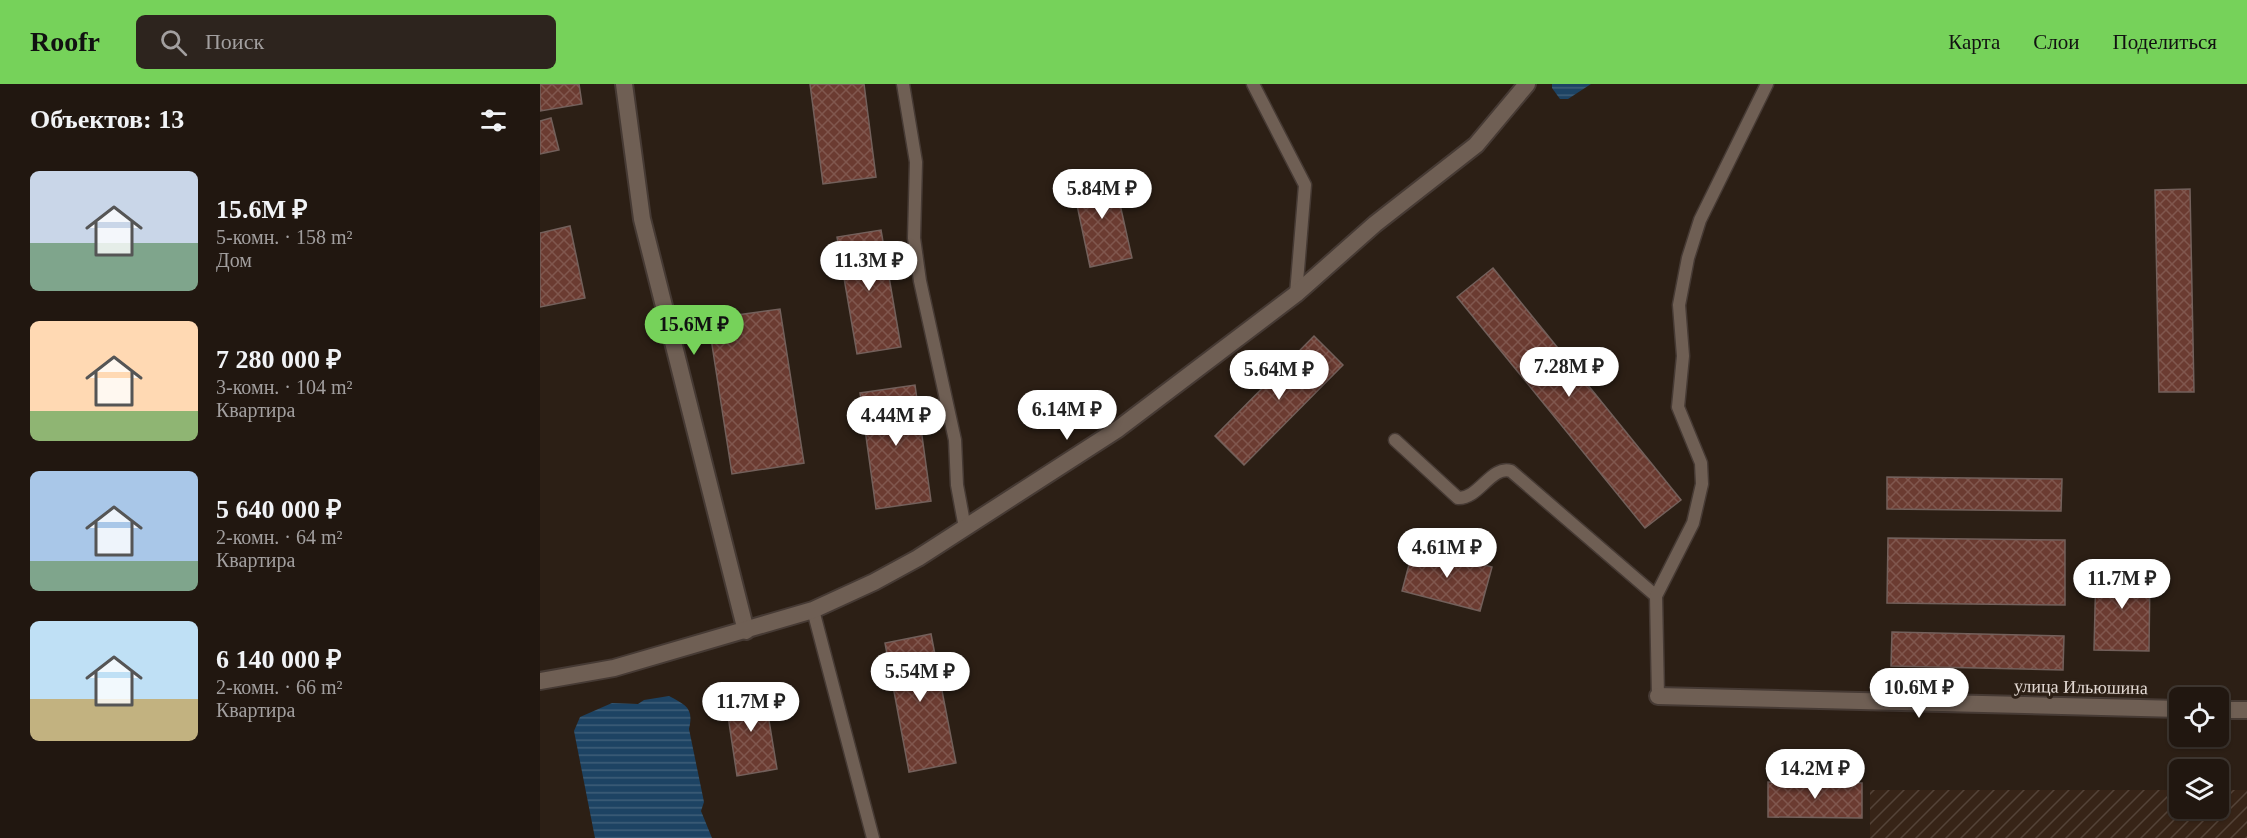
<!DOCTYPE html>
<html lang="ru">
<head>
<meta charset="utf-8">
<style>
  :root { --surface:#211710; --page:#2d241e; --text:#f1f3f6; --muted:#a29f9f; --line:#3e3630; --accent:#76d25a }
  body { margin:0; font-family:"Times New Roman",serif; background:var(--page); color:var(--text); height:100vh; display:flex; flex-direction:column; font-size:22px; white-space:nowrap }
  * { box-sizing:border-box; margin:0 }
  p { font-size:20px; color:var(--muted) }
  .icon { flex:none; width:33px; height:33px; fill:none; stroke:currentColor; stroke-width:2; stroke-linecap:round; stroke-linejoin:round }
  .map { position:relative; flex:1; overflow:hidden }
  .panel { display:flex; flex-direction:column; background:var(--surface); width:540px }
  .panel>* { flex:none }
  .tools { position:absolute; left:1629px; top:603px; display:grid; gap:12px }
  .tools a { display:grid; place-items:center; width:60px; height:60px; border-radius:9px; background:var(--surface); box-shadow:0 2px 4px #0004,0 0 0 2px var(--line); font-size:30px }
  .price { position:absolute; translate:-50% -51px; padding:0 14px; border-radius:21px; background:#fff; color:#222; font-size:20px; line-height:39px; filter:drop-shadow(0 2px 3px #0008) }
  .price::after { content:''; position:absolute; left:50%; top:36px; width:18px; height:14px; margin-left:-9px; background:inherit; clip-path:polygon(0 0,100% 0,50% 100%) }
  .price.current { background:var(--accent); color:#111 }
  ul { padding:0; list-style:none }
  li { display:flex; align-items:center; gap:18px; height:150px; padding:0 30px }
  li span { display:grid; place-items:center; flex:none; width:168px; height:120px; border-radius:9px; color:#555 }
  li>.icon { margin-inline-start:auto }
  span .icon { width:72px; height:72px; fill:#fffc; stroke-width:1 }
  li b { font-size:26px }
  h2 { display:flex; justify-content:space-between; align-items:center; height:72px; padding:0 30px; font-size:26px }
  header { display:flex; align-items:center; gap:36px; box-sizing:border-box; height:84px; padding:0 30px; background:var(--accent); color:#111 }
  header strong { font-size:28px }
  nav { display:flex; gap:33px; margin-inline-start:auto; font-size:21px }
  .search { width:420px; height:54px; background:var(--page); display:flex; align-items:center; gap:15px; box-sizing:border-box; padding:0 21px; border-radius:9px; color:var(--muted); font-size:22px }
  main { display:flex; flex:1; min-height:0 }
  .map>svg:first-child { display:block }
  .industrial { fill:url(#industrial-furrows) }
  .water { fill:url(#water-rules) }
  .building { fill:url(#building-cross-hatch); stroke:#73605b; stroke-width:1.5 }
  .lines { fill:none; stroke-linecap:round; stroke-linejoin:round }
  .service-casing { stroke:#463a34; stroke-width:15 }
  .minor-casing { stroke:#463a34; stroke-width:20 }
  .service { stroke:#6f5f54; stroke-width:12 }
  .minor { stroke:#6f5f54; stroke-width:16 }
  .labels { text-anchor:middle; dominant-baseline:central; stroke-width:6; stroke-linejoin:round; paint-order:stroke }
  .street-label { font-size:18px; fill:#e4dad4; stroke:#2c1f15 }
</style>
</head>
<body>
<header>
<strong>Roofr</strong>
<div class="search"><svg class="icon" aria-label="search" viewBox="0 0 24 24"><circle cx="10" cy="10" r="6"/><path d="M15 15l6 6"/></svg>Поиск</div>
<nav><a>Карта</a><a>Слои</a><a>Поделиться</a></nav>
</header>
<main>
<section class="panel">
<h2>Объектов: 13<svg class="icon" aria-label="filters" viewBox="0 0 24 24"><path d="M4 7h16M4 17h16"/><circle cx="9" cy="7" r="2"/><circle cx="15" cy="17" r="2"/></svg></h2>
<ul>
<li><span style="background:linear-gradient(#c9d6e8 60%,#7fa58c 0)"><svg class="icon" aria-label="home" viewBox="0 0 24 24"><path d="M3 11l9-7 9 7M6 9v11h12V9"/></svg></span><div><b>15.6M ₽</b><p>5-комн. · 158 m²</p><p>Дом</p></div></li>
<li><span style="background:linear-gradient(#ffd9b3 75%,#8fb573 0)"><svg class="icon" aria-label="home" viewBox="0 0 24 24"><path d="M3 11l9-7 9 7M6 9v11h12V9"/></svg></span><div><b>7 280 000 ₽</b><p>3-комн. · 104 m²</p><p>Квартира</p></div></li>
<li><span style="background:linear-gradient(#a9c7e8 75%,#7fa58c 0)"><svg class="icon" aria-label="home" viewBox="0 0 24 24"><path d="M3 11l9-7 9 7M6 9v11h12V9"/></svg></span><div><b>5 640 000 ₽</b><p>2-комн. · 64 m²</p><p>Квартира</p></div></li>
<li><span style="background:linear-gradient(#bfe0f5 65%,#c2b280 0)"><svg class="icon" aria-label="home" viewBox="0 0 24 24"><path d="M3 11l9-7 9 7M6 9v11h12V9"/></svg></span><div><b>6 140 000 ₽</b><p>2-комн. · 66 m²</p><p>Квартира</p></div></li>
</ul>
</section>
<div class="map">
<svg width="1707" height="754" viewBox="0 0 1707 754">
  <defs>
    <pattern id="industrial-furrows" width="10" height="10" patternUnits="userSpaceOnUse" patternTransform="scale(1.5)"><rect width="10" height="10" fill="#372417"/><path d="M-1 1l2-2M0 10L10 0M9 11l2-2" fill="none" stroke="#544338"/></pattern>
    <pattern id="water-rules" width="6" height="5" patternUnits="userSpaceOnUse" patternTransform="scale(1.5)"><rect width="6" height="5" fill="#1d4363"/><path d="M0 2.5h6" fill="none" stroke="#3e5e78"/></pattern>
    <pattern id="building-cross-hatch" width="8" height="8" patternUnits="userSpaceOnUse" patternTransform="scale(1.5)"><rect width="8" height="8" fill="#6b3b31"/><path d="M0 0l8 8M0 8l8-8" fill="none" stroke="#80574e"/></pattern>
  </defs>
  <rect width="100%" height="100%" fill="#2c1f15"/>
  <polygon class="industrial" points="1330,706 1639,706 1640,724 1678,724 1679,706 1707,706 1707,754 1330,754"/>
  <g class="water">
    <polygon points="1012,0 1051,0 1028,15 1020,15 1012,4"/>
    <path d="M129,612C146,621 154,624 149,645L164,718L161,727L172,754H55L34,647L40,633L72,619L98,620L104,616Z"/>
  </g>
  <g class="building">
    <polygon points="0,0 39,0 42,20 0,27"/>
    <polygon points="270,0 324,0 336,93 283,100"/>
    <polygon points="11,34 19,66 0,70 0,37"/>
    <polygon points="573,89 592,174 550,183 532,97"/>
    <polygon points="1650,105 1654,308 1619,308 1615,106"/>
    <polygon points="30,142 45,214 0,223 0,149"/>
    <polygon points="341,146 361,263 317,270 297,153"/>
    <polygon points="953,184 1141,416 1105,444 917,213"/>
    <polygon points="240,225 264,379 192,390 168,235"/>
    <polygon points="774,252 803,281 704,381 675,352"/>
    <polygon points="375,301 391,417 336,425 320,309"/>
    <polygon points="1347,393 1522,395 1521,427 1347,425"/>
    <polygon points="1348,454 1525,456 1525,521 1347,519"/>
    <polygon points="874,462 952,483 940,527 862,507"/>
    <polygon points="1556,485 1610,486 1609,567 1554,566"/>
    <polygon points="1352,548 1524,552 1523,586 1351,582"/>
    <polygon points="391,550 416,679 369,688 345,559"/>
    <polygon points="224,606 237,685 197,692 185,612"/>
    <polygon points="1228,698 1322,699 1322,734 1228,733"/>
  </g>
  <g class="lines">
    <defs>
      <g id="service">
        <polyline points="363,0 376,78 374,154 380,197 415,356 417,401 425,444"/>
        <polyline points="713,0 765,101 756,210"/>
        <path d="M855,356L918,414C939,415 951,381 971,387L1116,512"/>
        <polyline points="273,526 333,754"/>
        <polyline points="1118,612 1116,512 1153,439 1162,400 1161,379 1138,323 1143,272 1139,221 1148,174 1160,136 1227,0"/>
      </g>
      <g id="minor">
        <polyline points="84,0 102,135 206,547"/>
        <polyline points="0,597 74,584 273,526 334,498 378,474 578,345 756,210 835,140 936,61 987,0"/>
        <polyline points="1118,612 1640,625"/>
        <polyline points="1678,626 1707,626"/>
      </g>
    </defs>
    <use href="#service" class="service-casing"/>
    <use href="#minor" class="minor-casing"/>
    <use href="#service" class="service"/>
    <use href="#minor" class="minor"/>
  </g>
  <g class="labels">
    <g class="street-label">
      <text transform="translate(1541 603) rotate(1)">улица Ильюшина</text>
    </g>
  </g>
</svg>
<div class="tools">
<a><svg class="icon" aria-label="locate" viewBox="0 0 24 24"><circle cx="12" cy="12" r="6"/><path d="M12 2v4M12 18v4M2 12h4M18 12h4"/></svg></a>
<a><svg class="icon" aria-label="layers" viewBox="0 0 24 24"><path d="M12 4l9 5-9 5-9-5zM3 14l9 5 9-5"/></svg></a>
</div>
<b class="price" style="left:562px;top:136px">5.84M ₽</b>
<b class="price" style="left:329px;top:208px">11.3M ₽</b>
<b class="price current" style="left:154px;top:272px">15.6M ₽</b>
<b class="price" style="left:1029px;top:314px">7.28M ₽</b>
<b class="price" style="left:739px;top:317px">5.64M ₽</b>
<b class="price" style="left:527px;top:357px">6.14M ₽</b>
<b class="price" style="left:356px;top:363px">4.44M ₽</b>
<b class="price" style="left:907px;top:495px">4.61M ₽</b>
<b class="price" style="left:1582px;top:526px">11.7M ₽</b>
<b class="price" style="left:380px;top:619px">5.54M ₽</b>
<b class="price" style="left:1379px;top:635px">10.6M ₽</b>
<b class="price" style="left:211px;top:649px">11.7M ₽</b>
<b class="price" style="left:1275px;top:716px">14.2M ₽</b>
</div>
</main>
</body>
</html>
